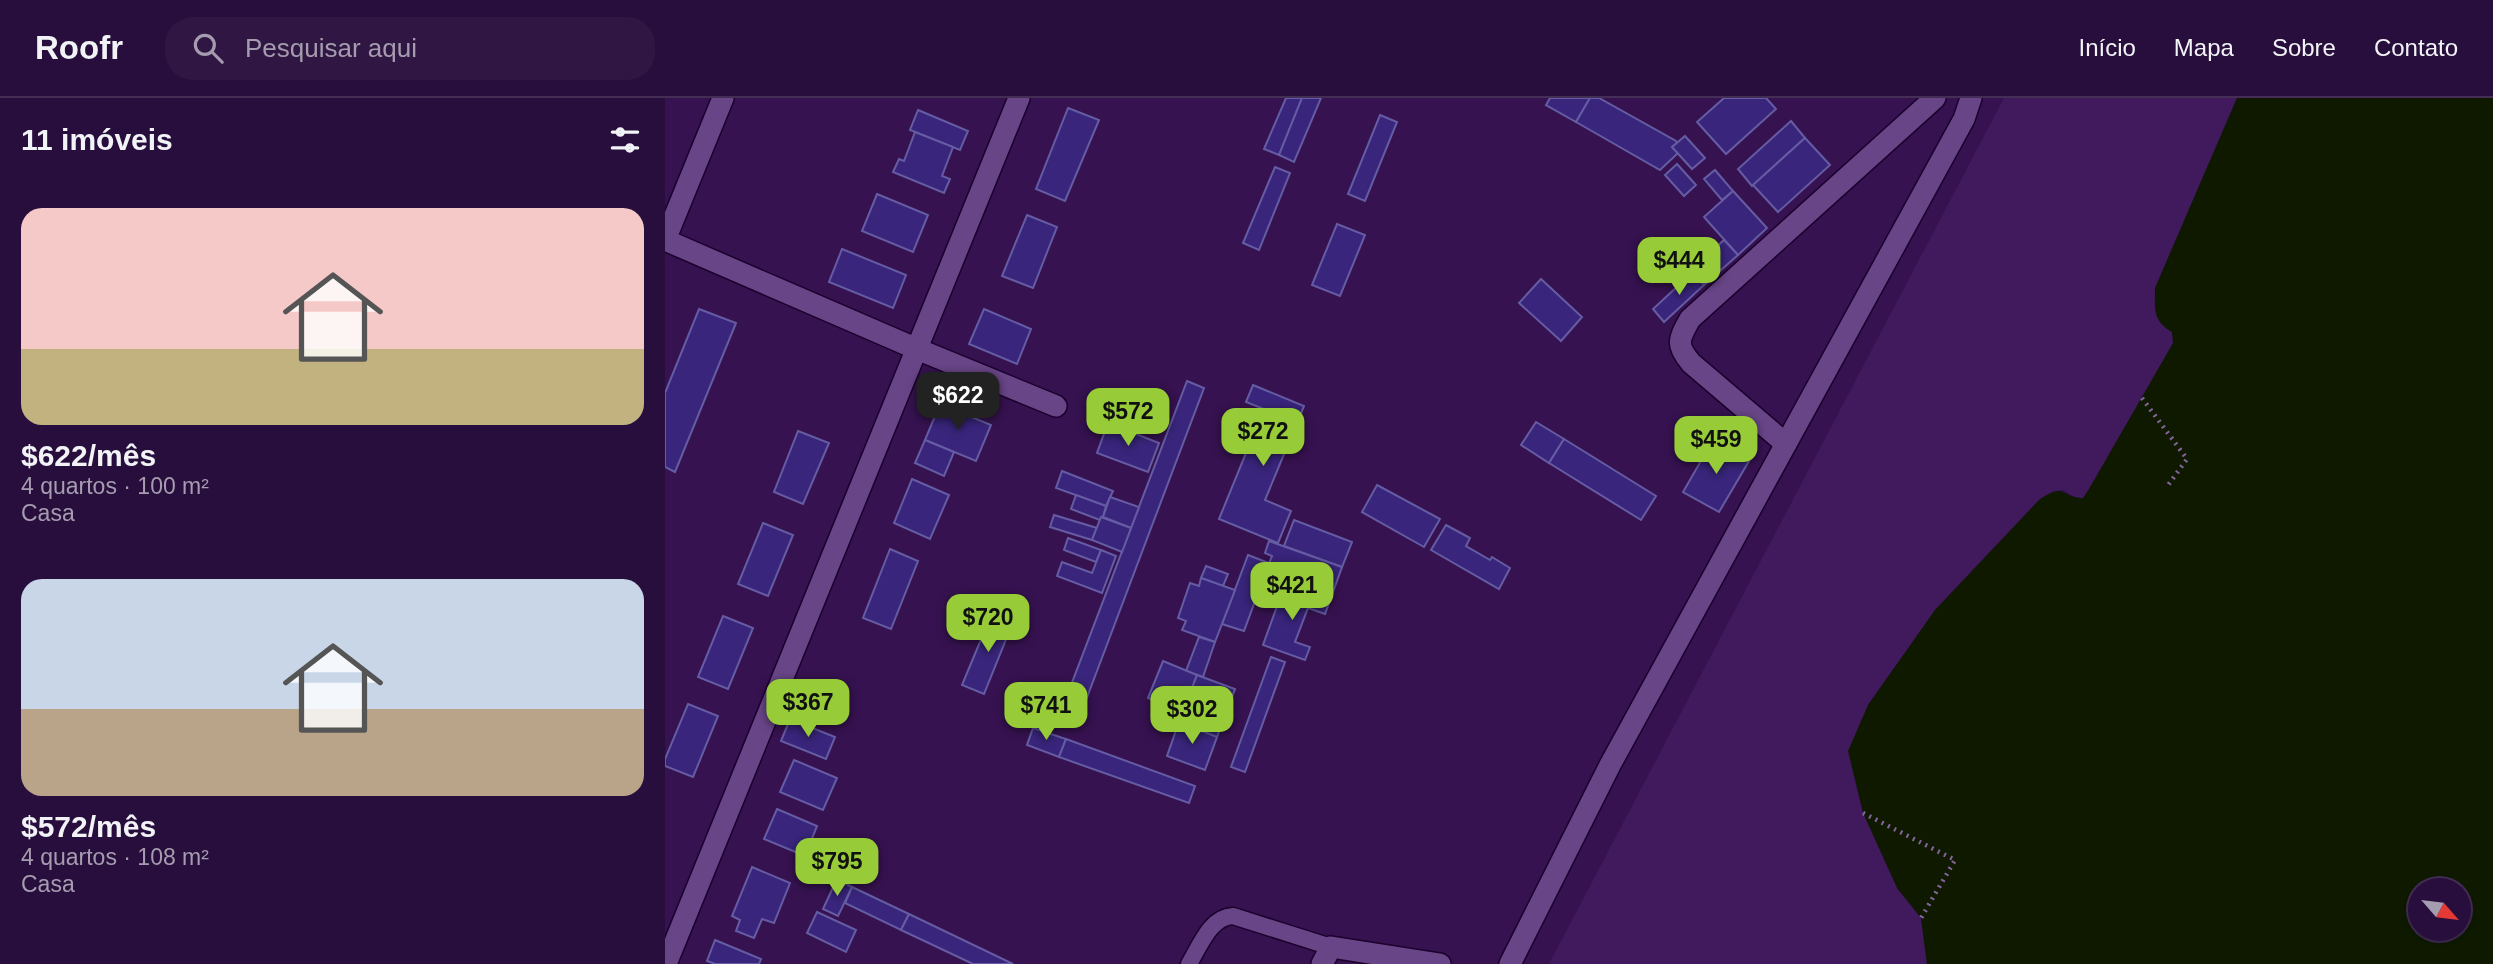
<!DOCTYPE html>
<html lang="pt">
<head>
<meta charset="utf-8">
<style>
  :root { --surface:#280e3c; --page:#301743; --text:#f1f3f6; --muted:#a59caf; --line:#442e56; --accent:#97cc38 }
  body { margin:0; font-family:Arial,sans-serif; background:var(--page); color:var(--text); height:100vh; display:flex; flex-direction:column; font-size:26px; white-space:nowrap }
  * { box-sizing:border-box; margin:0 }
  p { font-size:23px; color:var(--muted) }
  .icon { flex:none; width:38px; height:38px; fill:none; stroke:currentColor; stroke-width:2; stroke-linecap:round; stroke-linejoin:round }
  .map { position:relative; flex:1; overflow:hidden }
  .details { display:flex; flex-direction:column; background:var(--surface); width:665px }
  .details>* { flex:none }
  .needle { width:46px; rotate:118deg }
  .tools { position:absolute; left:1743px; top:780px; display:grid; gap:14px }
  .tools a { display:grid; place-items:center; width:63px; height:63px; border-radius:50%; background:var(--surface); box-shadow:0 2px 5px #0004,0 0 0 2px var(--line); font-size:35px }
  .price { position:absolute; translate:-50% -60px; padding:0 16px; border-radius:14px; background:var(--accent); color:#111; font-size:23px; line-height:46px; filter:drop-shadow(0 2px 4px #0008) }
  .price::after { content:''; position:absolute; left:50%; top:42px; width:21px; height:16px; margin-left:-10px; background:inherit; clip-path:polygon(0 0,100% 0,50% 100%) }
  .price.selected { background:#222; color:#fff }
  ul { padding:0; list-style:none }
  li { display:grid; align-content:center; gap:14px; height:371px; padding:0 21px }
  li span { display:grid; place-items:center; height:217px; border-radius:21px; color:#555 }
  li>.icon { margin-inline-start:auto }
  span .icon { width:126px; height:126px; fill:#fffc; stroke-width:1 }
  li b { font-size:30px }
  h2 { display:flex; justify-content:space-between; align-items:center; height:84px; padding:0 21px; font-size:30px }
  header { display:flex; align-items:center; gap:42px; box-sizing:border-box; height:98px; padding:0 35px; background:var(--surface); border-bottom:2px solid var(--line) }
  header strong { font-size:33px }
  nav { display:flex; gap:38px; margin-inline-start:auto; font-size:24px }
  .search { width:490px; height:63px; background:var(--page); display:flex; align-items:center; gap:18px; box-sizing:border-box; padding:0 24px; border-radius:28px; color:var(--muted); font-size:26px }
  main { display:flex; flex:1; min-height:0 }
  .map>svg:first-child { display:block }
  .built { fill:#411a5e }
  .water { fill:#0e1900; fill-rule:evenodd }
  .building { fill:#39257b; stroke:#655ca3; stroke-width:2 }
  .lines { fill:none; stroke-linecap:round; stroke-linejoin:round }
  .lane-casing { stroke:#1b012d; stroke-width:19 }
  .street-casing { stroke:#1b012d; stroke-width:24 }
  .secondary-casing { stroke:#1b012d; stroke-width:24 }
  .path { stroke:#816598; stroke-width:4.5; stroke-dasharray:2 5; stroke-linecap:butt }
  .lane { stroke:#684587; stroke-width:16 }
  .street { stroke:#684587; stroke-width:21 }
  .secondary { stroke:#684587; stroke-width:21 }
</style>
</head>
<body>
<header>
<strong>Roofr</strong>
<div class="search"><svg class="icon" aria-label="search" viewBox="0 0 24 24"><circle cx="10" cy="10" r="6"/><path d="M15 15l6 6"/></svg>Pesquisar aqui</div>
<nav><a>Início</a><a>Mapa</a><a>Sobre</a><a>Contato</a></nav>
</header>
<main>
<section class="details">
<h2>11 imóveis<svg class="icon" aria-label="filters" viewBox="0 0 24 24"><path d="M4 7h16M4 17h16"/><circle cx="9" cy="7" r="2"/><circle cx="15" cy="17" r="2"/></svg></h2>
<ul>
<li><span style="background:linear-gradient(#f6c9c9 65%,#c2b280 0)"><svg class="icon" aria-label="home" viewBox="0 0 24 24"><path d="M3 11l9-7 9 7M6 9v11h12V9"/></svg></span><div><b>$622/mês</b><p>4 quartos · 100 m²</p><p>Casa</p></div></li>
<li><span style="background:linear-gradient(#c9d6e8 60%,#b9a48a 0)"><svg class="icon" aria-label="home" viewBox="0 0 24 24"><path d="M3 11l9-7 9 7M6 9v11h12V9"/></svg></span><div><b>$572/mês</b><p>4 quartos · 108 m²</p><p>Casa</p></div></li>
</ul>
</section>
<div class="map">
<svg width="1828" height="866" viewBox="0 0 1828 866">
  <rect width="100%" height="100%" fill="#361250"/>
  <polygon class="built" points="1339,0 1572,0 1490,190 1507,234 1509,245 1424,391 1418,400 1410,400 1399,392 1388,393 1375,401 1270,512 1203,607 1232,790 1256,820 1262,866 884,866"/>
  <path class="water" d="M1572,0H1828V866H1262L1256,820L1232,790L1198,715L1183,653L1203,607L1270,512L1375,401C1402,384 1395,399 1418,400L1424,391L1508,245L1507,234C1487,223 1490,210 1490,190ZM1755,793H1794V831H1755Z"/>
  <g class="building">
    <polygon points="621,0 637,0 614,57 599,51"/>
    <polygon points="637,0 656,0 629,64 614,57"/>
    <polygon points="885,0 925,0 911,24 881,7"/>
    <polygon points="925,0 934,0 1011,43 1012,45 1007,49 1013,55 995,72 911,24"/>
    <polygon points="1059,0 1101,0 1111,11 1061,56 1032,24"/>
    <polygon points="403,10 434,22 400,103 371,91"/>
    <polygon points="253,12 303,33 295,52 245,32"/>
    <polygon points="715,17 732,24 700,103 683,96"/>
    <polygon points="1126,23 1140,40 1087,88 1073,71"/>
    <polygon points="250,34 288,49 277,78 285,81 279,95 228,74 234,61 239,63"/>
    <polygon points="1020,38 1040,60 1027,71 1007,49"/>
    <polygon points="1140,40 1165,67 1113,114 1088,87"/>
    <polygon points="1012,66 1031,87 1019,98 1000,77"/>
    <polygon points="610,69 625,75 594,152 578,145"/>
    <polygon points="1050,72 1068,93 1057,102 1039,81"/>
    <polygon points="1068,93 1102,130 1073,157 1039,119"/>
    <polygon points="212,96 263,117 248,154 197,133"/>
    <polygon points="362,117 392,129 368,190 337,178"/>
    <polygon points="672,126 700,137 675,198 647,187"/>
    <polygon points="1059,142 1073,157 1039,187 1026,172"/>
    <polygon points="177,151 241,177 228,210 164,184"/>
    <polygon points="1028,174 1039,187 999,224 988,211"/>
    <polygon points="876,181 917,219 896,243 854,205"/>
    <polygon points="34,211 71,225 10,374 0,369 0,295"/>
    <polygon points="319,211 366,231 352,266 304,246"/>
    <polygon points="522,283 539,290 418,610 400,603"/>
    <polygon points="588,287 639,308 600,402 626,413 613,445 554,421 599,311 581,304"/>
    <polygon points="275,306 326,327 311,363 260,342"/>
    <polygon points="871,324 899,341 884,365 856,347"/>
    <polygon points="443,325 494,345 483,374 432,355"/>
    <polygon points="133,333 164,345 138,406 109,394"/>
    <polygon points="899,341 991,398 976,422 884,365"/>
    <polygon points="260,342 289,354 279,378 250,365"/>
    <polygon points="1048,342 1084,363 1054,414 1018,394"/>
    <polygon points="397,373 448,393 441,408 391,390"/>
    <polygon points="247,381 284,397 265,441 229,425"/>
    <polygon points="712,387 775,421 759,449 697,414"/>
    <polygon points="411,397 441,408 438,419 435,422 406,411"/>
    <polygon points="445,399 474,409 466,430 438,419"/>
    <polygon points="389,417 432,430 427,442 385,429"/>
    <polygon points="436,419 466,430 457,454 427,442"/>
    <polygon points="629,422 687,444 677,469 619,448"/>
    <polygon points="98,425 128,437 103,498 73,486"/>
    <polygon points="781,427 805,440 801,448 825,462 827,459 845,470 834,491 766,452"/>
    <polygon points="403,440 436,452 431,464 399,452"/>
    <polygon points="604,443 677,469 664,505 598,481 607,458 600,455"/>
    <polygon points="225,451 253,463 226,531 198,520"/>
    <polygon points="436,452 451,458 437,495 392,478 397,464 427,475"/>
    <polygon points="583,457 604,465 579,533 557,526"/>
    <polygon points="541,468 563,476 558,488 536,480"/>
    <polygon points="536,480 570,492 550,544 517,532 521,523 513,520 525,485 534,488"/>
    <polygon points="619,489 664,505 660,516 643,510 630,544 645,549 640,562 598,547"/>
    <polygon points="327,515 348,524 319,596 297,587"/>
    <polygon points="58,518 88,530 63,591 33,579"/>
    <polygon points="534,539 550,544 538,579 521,573"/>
    <polygon points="606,559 620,564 580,674 566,669"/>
    <polygon points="498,563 532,577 518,614 483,600"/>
    <polygon points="532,577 570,591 552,639 514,624"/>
    <polygon points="23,606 53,618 28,679 0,668 0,661"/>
    <polygon points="125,621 170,639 161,661 116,643"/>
    <polygon points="514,624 552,639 540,672 502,658"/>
    <polygon points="368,630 401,641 394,659 362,647"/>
    <polygon points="401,641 530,688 524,705 394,659"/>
    <polygon points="129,662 172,680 158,712 115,694"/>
    <polygon points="112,711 152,728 140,758 99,741"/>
    <polygon points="87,769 125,785 109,825 97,821 89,840 71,833 75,822 67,818"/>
    <polygon points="172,781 187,789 173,818 158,811"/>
    <polygon points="187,789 244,816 236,832 180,805"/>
    <polygon points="152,814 191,832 181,854 142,835"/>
    <polygon points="244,816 348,866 308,866 236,832"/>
    <polygon points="50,842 96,861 94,866 50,866 42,863"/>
  </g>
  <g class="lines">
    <defs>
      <path id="lane" d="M524,866C535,848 545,819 568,818L666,849"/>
      <g id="street">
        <polyline points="0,142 252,251 391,308"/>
        <polyline points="0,142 58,0"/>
        <path d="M1121,346L1026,265C1010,246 1014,241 1025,221L1270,0"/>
        <polyline points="1,866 354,0"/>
        <polyline points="657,866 666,849 775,866"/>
      </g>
      <polyline id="secondary" points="845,866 945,667 1299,21 1306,0"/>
    </defs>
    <use href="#lane" class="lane-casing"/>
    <use href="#street" class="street-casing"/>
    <use href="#secondary" class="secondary-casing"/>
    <g class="path">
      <polyline points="1477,300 1522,361 1501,390"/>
      <polyline points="1198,715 1290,762 1256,820"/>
    </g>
    <use href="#lane" class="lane"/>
    <use href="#street" class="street"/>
    <use href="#secondary" class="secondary"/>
  </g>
</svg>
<div class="tools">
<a><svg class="needle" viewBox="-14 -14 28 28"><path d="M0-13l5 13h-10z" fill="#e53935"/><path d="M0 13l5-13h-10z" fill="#a59caf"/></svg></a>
</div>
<b class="price" style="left:1014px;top:199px">$444</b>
<b class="price selected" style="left:293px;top:334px">$622</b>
<b class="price" style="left:463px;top:350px">$572</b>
<b class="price" style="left:598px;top:370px">$272</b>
<b class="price" style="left:1051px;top:378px">$459</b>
<b class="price" style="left:627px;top:524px">$421</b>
<b class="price" style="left:323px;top:556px">$720</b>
<b class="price" style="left:143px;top:641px">$367</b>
<b class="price" style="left:381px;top:644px">$741</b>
<b class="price" style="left:527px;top:648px">$302</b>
<b class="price" style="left:172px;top:800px">$795</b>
</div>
</main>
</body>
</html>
